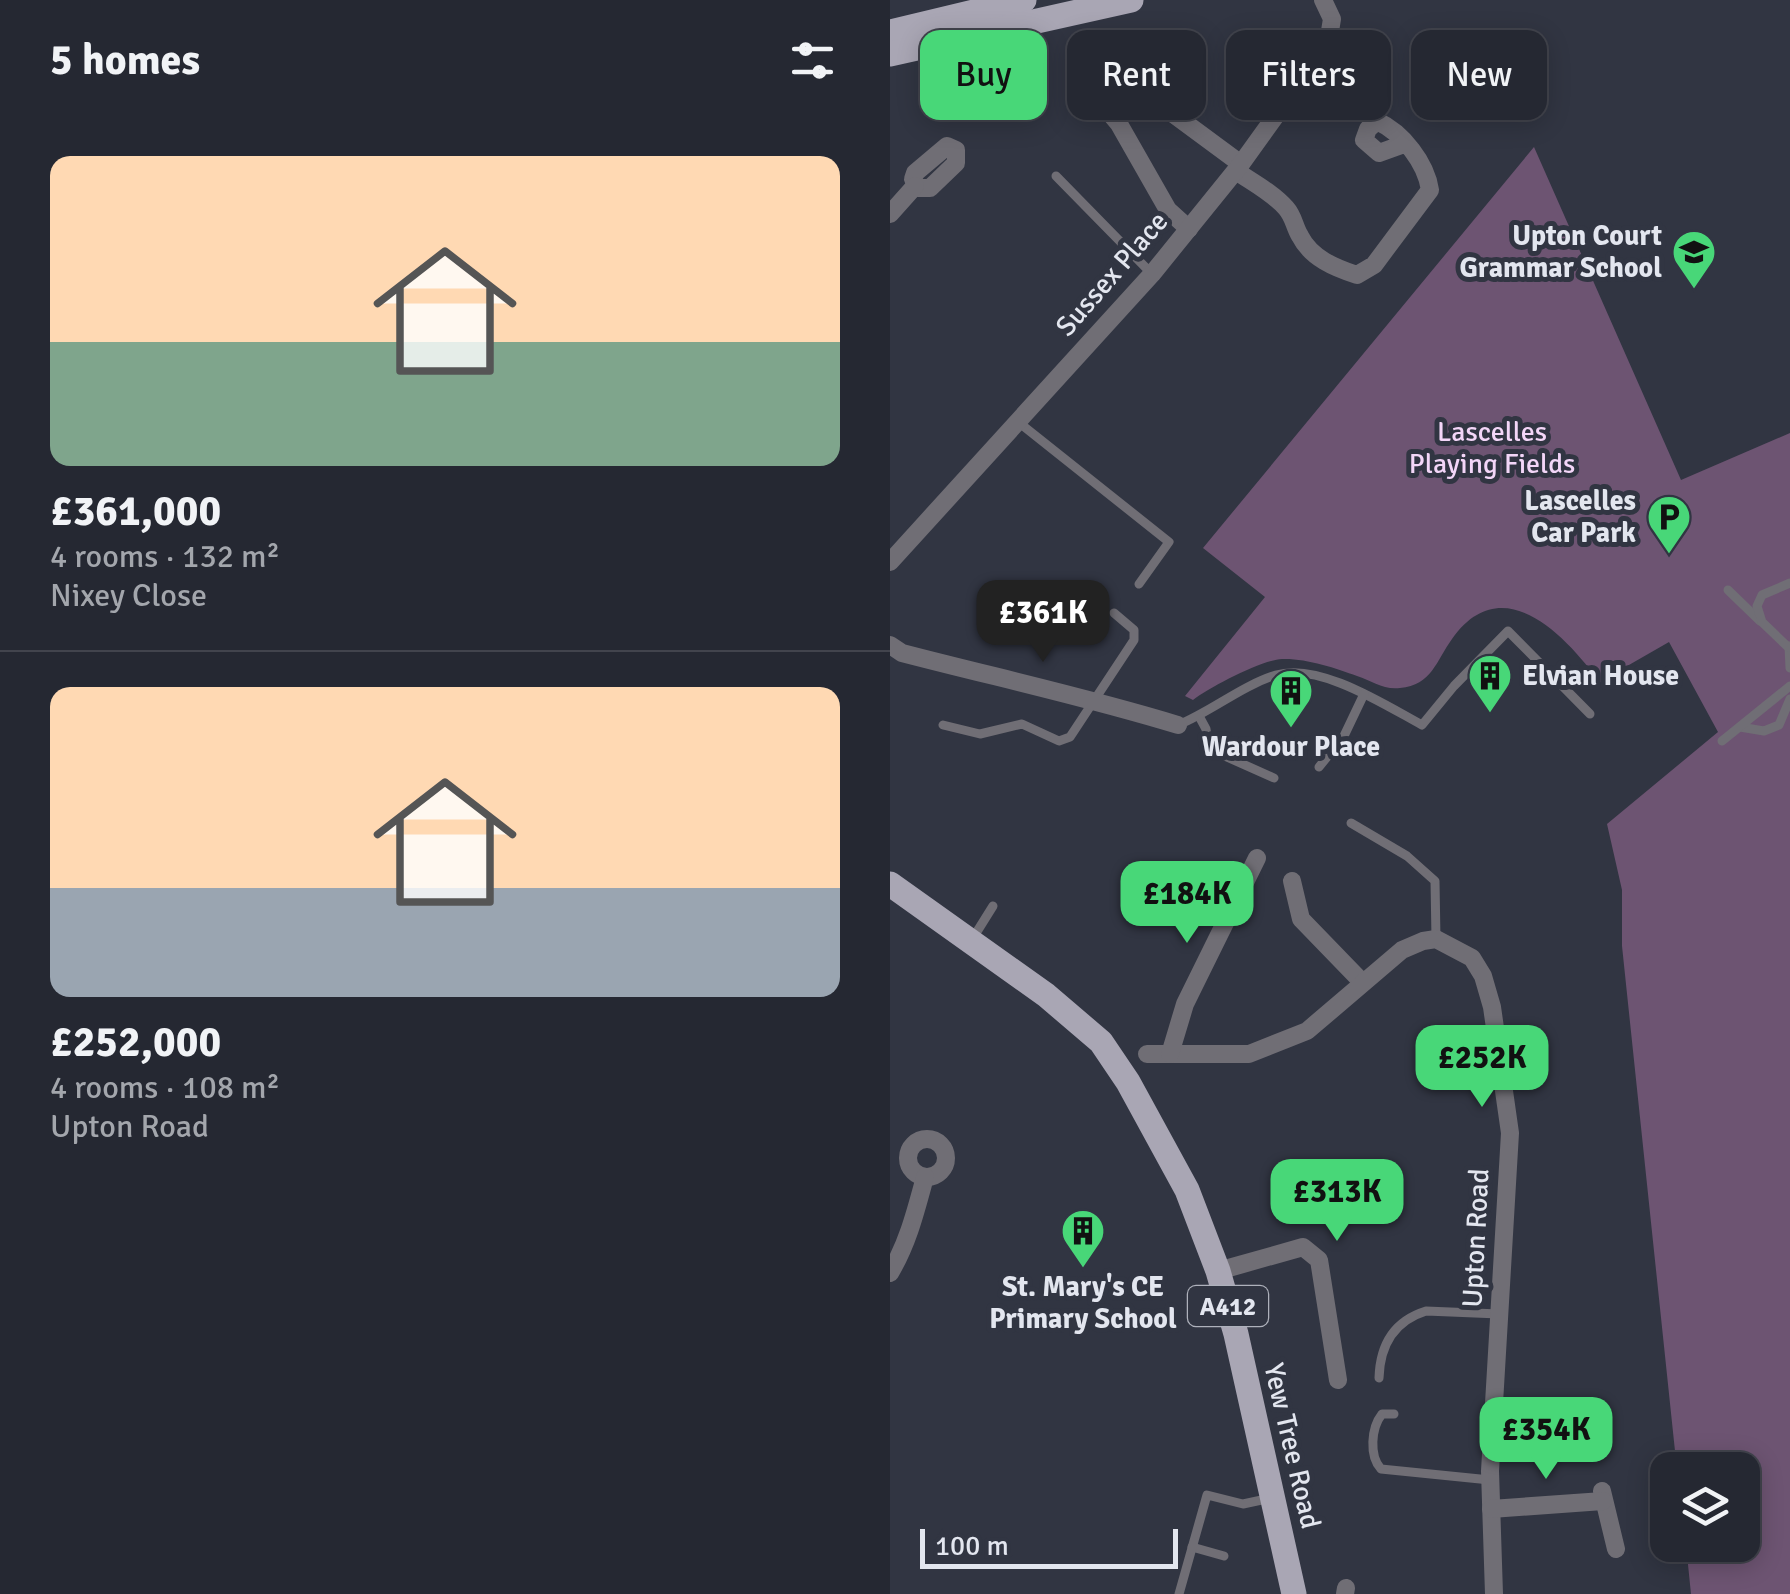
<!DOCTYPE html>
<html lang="en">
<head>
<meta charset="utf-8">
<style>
  :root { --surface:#252832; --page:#2d303a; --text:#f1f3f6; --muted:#a3a6ac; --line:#42444d; --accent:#48d778 }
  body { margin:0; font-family:Signika,sans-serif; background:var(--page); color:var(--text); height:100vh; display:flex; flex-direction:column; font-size:38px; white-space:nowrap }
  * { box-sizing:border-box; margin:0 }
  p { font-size:32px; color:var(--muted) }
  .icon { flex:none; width:55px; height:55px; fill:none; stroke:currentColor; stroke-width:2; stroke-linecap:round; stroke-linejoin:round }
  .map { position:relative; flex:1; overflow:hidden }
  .side { display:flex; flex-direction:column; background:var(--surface); width:890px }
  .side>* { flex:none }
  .hud { position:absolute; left:30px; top:30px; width:720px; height:90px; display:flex; gap:20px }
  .controls { position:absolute; left:760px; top:1452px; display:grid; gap:20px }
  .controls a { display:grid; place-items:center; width:110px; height:110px; border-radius:20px; background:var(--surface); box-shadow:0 5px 25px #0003,0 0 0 2px var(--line); font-size:50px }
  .scale { position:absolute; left:30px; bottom:25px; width:258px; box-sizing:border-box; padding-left:10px; border:5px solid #e3e6ef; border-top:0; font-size:28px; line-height:35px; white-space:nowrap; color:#e3e6ef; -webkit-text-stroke:8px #313542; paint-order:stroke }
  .price { position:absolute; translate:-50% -85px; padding:0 22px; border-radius:20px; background:var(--accent); color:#111; font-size:32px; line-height:65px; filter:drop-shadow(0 2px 5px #0008) }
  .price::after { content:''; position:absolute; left:50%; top:60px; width:30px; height:22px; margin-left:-15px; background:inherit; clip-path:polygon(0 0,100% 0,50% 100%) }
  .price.active { background:#222; color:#fff }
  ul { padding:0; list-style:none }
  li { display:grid; align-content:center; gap:20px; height:530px; padding:0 50px }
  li+li { border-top:2px solid var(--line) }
  li span { display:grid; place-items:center; height:310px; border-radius:20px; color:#555 }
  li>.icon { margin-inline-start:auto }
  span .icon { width:180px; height:180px; fill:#fffc; stroke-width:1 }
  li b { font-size:42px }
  h2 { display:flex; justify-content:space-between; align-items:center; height:120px; padding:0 50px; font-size:42px }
  .chip { padding:0 35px; border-radius:20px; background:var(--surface); box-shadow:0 5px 25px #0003,0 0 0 2px var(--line); font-size:35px; line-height:90px }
  .chip.active { background:var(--accent); color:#111 }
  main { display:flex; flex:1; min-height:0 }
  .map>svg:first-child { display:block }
  .green { fill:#6d5472 }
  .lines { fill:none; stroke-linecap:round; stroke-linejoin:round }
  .service { stroke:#706e75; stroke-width:9 }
  .minor { stroke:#706e75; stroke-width:18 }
  .primary { stroke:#a9a6b4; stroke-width:25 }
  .labels { text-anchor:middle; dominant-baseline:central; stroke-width:10; stroke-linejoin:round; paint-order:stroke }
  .shield { fill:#313542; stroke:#aeb1bb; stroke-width:2.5 }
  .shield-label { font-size:25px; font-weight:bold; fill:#e3e6ef }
  .poi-label { font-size:28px; font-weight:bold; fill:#e3e6ef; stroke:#313542; text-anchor:end }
  .street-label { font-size:28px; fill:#e3e6ef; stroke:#313542 }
  .park-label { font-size:28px; fill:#f3d6f8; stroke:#313542 }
</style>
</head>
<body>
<main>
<section class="side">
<h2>5 homes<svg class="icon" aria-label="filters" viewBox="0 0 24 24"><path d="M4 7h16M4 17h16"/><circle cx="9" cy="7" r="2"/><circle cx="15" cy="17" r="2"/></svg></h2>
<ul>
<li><span style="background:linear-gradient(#ffd9b3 60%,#7fa58c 0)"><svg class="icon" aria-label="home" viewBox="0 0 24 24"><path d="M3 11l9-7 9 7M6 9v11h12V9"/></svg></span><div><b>£361,000</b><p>4 rooms · 132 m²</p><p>Nixey Close</p></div></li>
<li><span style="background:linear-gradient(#ffd9b3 65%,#9aa5b1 0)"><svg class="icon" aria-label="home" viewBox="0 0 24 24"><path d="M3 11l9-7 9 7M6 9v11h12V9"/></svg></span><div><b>£252,000</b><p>4 rooms · 108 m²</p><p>Upton Road</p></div></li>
</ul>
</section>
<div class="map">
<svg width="900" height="1594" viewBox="0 0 900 1594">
  <rect width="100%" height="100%" fill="#313542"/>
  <path class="green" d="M644,147L791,480L900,433V1594H801L796,1545H852V1470H787L732,946V890L717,824L828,732L779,642L718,677L711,684C677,637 613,567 562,639C546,661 542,685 510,688C493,690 482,681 467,676C446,668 415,658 392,659C371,660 320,687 303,700L295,696L375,597L313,548Z"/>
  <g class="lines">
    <g class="service">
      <polyline points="194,82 219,50"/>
      <polyline points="166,176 262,274"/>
      <polyline points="127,421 279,542 249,584"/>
      <polyline points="838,590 870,621"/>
      <polyline points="899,646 900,668"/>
      <polyline points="898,647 872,622 867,606 872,595 900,583"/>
      <polyline points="309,716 316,729 319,749 384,778"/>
      <polyline points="53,725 90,734 132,724 169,741 180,737 244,640 244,630 224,613"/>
      <path d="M288,725C322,711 351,686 386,675C429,662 495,705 532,725L564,686L618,631L700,714"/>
      <polyline points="850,727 874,731 889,725 900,699"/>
      <polyline points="832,741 900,686"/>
      <polyline points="429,767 454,736 474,694"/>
      <polyline points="461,823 517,856 545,881 546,939"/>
      <polyline points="83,938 103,906"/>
      <path d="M489,1378C490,1345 504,1321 536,1311L609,1314"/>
      <path d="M504,1414H492C481,1428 479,1456 491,1469L600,1480"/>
      <polyline points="302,1547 334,1556"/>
      <polyline points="289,1594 317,1495 353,1504 381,1498"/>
    </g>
    <g class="minor">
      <polyline points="260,61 259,86 263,99 351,164"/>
      <polyline points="194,82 229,124 278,210 299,229"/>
      <polygon points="57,146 66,150 66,163 40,188 28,188 23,179 25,173"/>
      <path d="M346,171C362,182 383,193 396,208C404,217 404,226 410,236C421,258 445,268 467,275L484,265L540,190C536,163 513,133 487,121L478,129L474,140L489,153L514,144"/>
      <polyline points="0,214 25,186"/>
      <polyline points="0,562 262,274 351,164 438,43 442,19 433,0"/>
      <path d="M0,645L12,653C104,677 197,697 288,725"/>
      <polyline points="402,881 411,919 472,982"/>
      <polyline points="257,1054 359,1054 417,1031 512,950 533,941 546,939 582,958 593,976 602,1007 620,1133 600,1471 604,1594"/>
      <polyline points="280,1054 295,1004 367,858"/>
      <circle cx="37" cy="1158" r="19"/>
      <polyline points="328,1271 413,1247 429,1260 448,1380"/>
      <path d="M0,1273C18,1243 26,1210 35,1177"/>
      <polyline points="712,1491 726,1549"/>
      <polyline points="601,1509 713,1501"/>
      <polyline points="455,1594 456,1588"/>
    </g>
    <g class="primary">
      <polyline points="0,32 134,0"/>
      <polyline points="0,54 241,0"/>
      <polyline points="0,884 156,995 211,1042 238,1082 297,1190 328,1271 346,1334 404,1594"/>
    </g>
  </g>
  <defs>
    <symbol id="school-pin" viewBox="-11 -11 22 30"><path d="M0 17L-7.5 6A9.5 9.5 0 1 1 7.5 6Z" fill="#48d778" stroke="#313542"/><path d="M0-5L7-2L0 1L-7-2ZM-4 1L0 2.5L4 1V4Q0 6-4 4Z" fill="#111"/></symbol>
    <symbol id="parking-pin" viewBox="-11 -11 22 30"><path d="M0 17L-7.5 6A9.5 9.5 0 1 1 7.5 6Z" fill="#48d778" stroke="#313542"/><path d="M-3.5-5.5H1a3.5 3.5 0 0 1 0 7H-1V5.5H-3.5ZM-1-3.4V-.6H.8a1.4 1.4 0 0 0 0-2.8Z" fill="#111"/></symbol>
    <symbol id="building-pin" viewBox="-11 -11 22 30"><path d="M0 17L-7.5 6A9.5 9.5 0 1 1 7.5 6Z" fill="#48d778" stroke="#313542"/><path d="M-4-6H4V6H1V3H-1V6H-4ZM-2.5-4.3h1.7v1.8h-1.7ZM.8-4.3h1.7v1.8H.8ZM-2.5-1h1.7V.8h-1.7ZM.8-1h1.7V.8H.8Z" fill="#111"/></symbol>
  </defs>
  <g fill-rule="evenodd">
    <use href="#school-pin" x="779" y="227" width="50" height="68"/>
    <use href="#parking-pin" x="754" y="492" width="50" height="68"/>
    <use href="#building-pin" x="575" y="651" width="50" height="68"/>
    <use href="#building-pin" x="376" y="666" width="50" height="68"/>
    <use href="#building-pin" x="168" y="1206" width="50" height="68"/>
  </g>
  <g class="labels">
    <rect class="shield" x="298" y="1286" width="80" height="40" rx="8"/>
    <g class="shield-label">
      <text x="338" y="1306">A412</text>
    </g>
    <g class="poi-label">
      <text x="772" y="236">Upton Court<tspan x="772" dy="32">Grammar School</tspan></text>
      <text x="746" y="501">Lascelles<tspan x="746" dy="32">Car Park</tspan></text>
      <text x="632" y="676" text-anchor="start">Elvian House</text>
      <text x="401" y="747" text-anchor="middle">Wardour Place</text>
      <text x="193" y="1287" text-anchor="middle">St. Mary's CE<tspan x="193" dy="32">Primary School</tspan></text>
    </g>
    <g class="street-label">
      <text transform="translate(222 274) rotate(-49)">Sussex Place</text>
      <text transform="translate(586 1238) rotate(-87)">Upton Road</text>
      <text transform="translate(402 1446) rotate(77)">Yew Tree Road</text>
    </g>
    <g class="park-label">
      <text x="602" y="432">Lascelles<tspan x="602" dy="32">Playing Fields</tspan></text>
    </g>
  </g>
</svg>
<div class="controls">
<a><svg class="icon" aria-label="layers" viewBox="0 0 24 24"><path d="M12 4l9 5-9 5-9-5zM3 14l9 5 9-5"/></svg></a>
</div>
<div class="scale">100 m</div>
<b class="price active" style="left:153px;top:665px">£361K</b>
<b class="price" style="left:297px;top:946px">£184K</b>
<b class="price" style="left:592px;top:1110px">£252K</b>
<b class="price" style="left:447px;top:1244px">£313K</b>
<b class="price" style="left:656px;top:1482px">£354K</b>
<div class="hud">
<a class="chip active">Buy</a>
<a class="chip">Rent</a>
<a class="chip">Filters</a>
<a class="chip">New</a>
</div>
</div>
</main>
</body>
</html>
